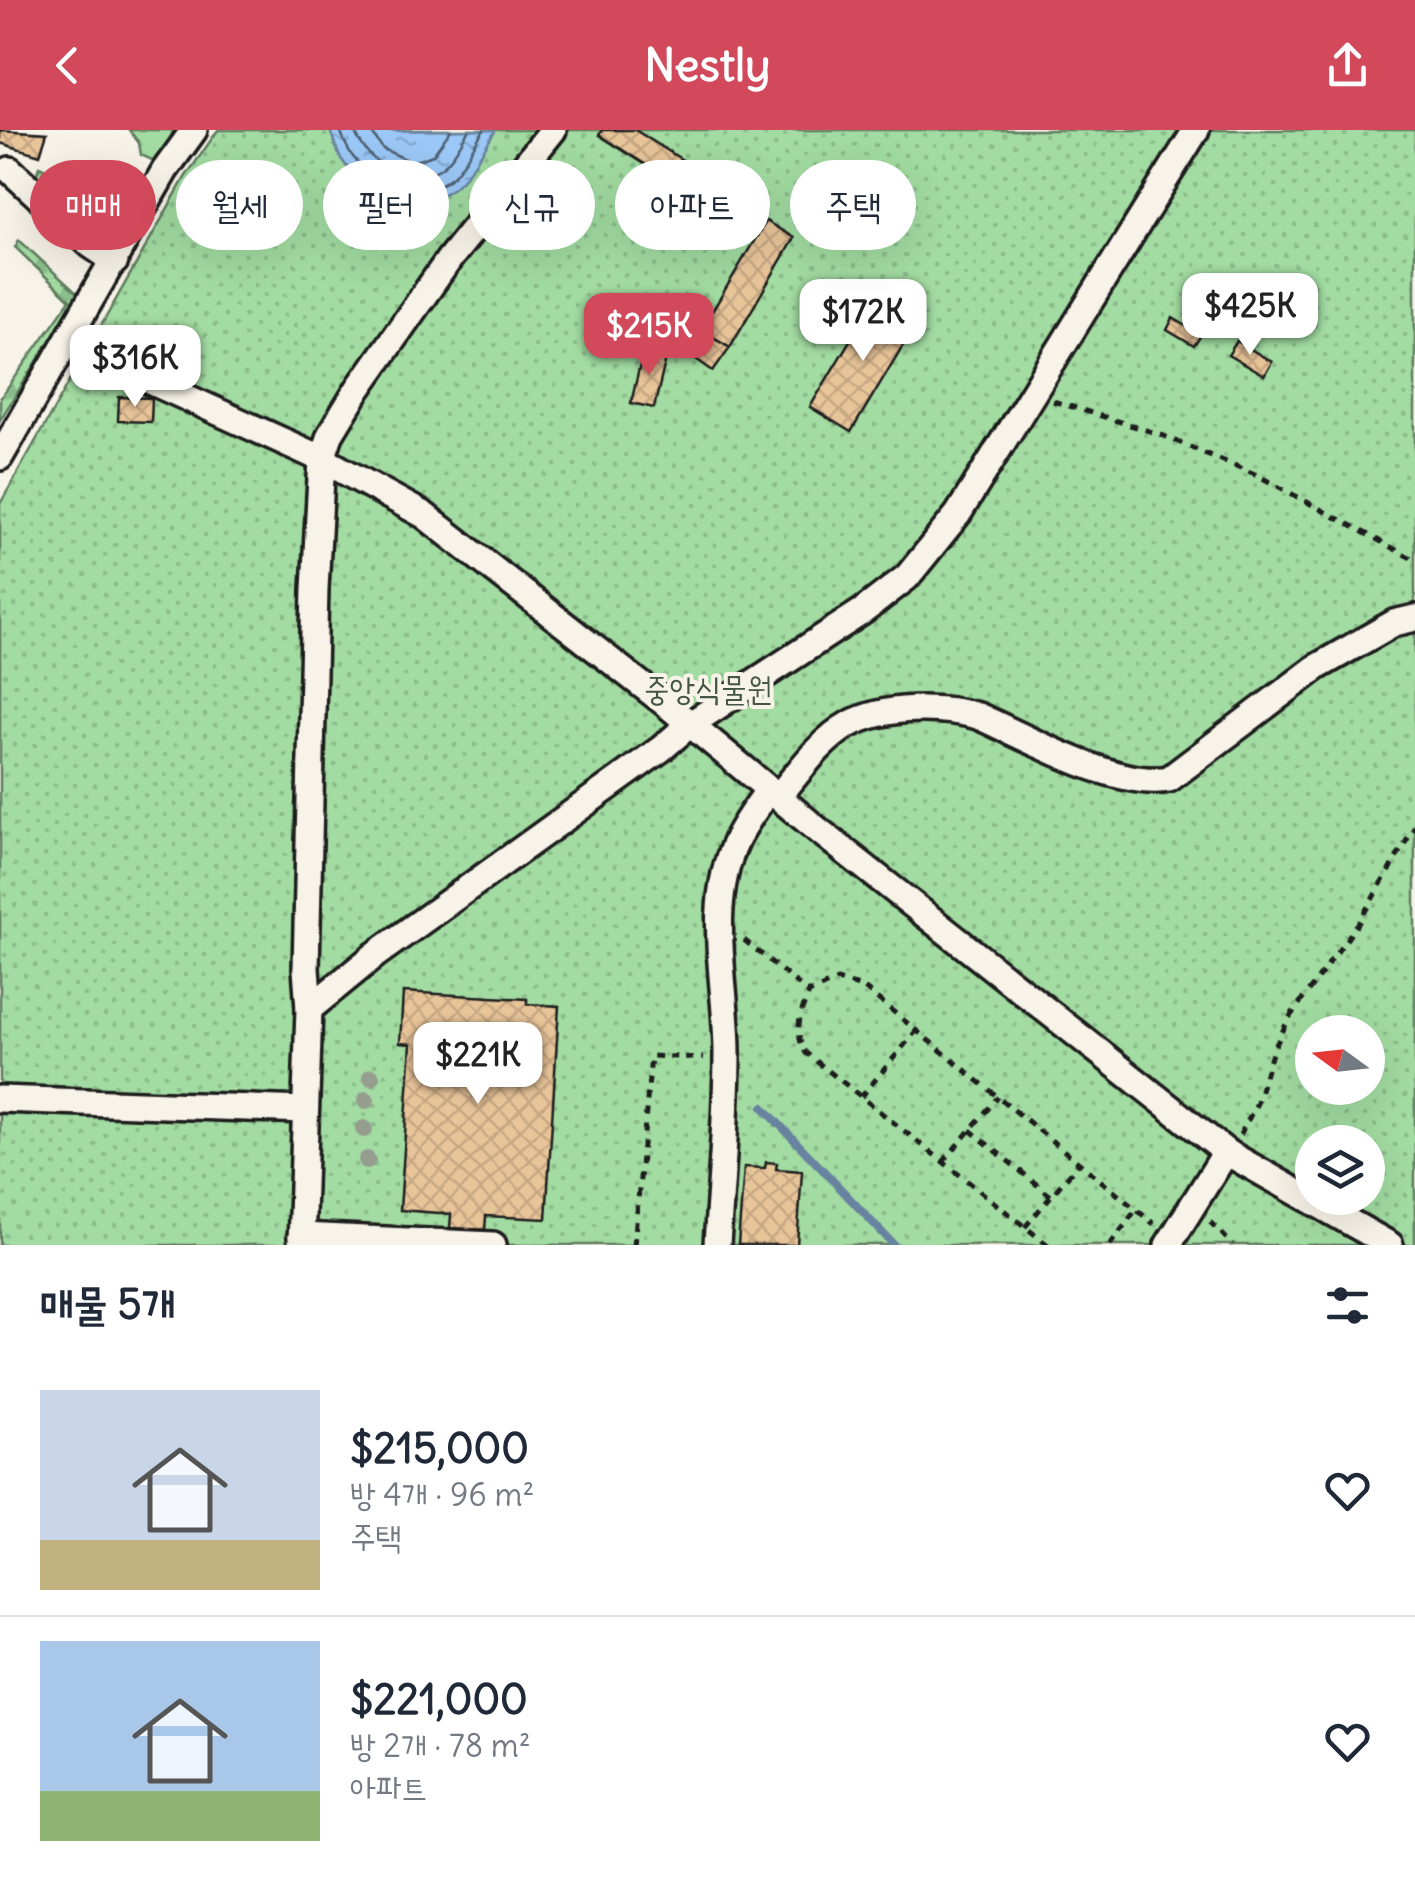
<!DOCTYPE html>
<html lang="ko">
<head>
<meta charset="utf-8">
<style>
  :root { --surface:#fff; --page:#f2f2f3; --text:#1f2937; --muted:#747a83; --line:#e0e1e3; --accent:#d1495b }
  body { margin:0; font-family:Delius,"Poor Story",sans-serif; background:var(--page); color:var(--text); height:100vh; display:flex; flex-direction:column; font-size:38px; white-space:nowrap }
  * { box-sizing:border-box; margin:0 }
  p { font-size:32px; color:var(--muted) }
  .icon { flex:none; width:55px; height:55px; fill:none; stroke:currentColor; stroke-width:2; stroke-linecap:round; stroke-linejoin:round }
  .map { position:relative; height:1115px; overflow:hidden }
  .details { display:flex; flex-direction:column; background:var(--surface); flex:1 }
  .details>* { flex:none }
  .guide { position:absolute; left:30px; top:30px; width:1355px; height:90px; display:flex; gap:20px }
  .needle { width:65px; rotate:285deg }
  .controls { position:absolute; left:1295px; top:885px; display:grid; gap:20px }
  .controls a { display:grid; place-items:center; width:90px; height:90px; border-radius:50%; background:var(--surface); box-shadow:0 10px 40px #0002; font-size:50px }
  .price { position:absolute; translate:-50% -85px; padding:0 22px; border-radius:20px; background:#fff; color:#222; font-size:32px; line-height:65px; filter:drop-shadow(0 2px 5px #0008) }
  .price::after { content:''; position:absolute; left:50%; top:60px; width:30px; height:22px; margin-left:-15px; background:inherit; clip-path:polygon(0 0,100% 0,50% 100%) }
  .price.on { background:var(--accent); color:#fff }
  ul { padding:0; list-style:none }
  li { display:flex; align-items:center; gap:30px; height:250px; padding:0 40px }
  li+li { border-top:2px solid var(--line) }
  li span { display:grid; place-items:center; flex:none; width:280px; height:200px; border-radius:0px; color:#555 }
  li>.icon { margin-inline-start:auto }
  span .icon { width:120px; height:120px; fill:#fffc; stroke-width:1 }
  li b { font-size:42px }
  h2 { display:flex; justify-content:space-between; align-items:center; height:120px; padding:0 40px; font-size:42px }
  .pill { padding:0 35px; border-radius:45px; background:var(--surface); box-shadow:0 10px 40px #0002; font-size:35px; line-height:90px }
  .pill.on { background:var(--accent); color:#fff }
  header { display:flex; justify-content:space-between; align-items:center; height:130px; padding:0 40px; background:var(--accent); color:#fff; font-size:45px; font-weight:700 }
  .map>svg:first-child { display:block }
  .forest { fill:url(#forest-firs); stroke:#5f7c5f; stroke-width:2.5 }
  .garden { fill:url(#garden-dots); stroke:#5f7c5f; stroke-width:2.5; fill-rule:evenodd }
  .water { fill:url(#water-ripples); stroke:#68839f; stroke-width:2.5 }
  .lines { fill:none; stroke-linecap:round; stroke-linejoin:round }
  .shore { stroke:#4f6173; stroke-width:2.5 }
  .stream { stroke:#68839f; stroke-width:8 }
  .building { fill:url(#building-cross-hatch); stroke:#1c1c1c; stroke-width:2.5 }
  .minor-casing { stroke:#1c1c1c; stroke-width:32 }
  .path { stroke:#1c1c1c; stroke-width:5; stroke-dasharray:8 8; stroke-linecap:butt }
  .minor { stroke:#f7f3e8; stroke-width:25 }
  .tree { fill:#959d8e }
  .labels { text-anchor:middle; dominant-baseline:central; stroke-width:8; stroke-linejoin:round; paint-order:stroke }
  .park-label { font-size:32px; fill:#445644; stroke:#f7f3e8 }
</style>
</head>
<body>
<header><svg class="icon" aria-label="back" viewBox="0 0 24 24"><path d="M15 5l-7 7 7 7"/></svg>Nestly<svg class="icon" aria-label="share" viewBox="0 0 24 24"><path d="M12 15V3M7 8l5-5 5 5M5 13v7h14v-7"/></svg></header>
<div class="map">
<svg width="1415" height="1115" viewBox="0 0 1415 1115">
  <defs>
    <pattern id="forest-firs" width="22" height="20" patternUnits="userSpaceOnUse" patternTransform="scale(2.5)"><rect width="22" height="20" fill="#a2dca2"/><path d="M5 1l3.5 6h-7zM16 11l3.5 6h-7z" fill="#8bbc8b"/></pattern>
    <pattern id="garden-dots" width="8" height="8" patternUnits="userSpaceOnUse" patternTransform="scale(2.5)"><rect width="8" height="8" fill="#a2dca2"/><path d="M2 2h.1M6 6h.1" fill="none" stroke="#8bbc8b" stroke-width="1.8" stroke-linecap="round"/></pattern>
    <pattern id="water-ripples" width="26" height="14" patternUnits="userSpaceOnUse" patternTransform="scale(2.5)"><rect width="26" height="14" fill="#9bc8f6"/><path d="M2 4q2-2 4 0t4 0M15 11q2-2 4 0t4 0" fill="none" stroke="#85abd2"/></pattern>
    <pattern id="building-cross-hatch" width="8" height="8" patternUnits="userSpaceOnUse" patternTransform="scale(2.5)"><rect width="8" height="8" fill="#e8c499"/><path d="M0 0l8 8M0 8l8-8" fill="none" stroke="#c6a883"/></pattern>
  </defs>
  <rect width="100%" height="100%" fill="#f7f3e8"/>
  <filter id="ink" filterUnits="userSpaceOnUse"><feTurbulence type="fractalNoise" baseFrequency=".01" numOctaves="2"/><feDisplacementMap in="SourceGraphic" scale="20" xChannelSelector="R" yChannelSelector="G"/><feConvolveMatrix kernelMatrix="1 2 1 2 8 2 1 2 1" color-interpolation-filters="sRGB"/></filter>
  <g filter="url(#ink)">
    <g class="forest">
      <polygon points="129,0 173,0 170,10 154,31 141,25 139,13"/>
      <polygon points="39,36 44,38 41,58 99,101 110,101 128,72 133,75 112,112 98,115 33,57"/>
      <polygon points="19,110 79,165 0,290 0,269 70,170 15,117"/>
    </g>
    <path class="garden" d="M218,0H1415V1115H0V374L186,46ZM1312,902H1368V958H1312ZM1312,1012H1368V1068H1312Z"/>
    <path class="water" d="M496,0C485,17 474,37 460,52C429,86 364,65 342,30C337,22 334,10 330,1Z"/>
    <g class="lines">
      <g class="shore">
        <path d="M340,0C344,9 347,21 354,28C376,55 424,72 453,46C465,34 474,14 484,0"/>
        <path d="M354,0C367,32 404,60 439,39C452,32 461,12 469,0"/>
        <polyline points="370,0 383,19 412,32 433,25 451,0"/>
      </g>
      <polyline class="stream" points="763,977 894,1115"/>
    </g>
    <g class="building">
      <polygon points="0,0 47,3 40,25 0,13"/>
      <polygon points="602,0 635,0 755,76 738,103 661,54 665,47 599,5"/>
      <polygon points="766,91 794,108 730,217 701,200"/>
      <polygon points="876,167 917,192 851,302 810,277"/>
      <polygon points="1173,188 1201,205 1194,216 1167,200"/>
      <polygon points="701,200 730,217 713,241 686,222"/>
      <polygon points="1237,211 1272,232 1264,246 1228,225"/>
      <polygon points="644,218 667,224 654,278 631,273"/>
      <polygon points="119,267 152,268 151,292 118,291"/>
      <polygon points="403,862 527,869 527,874 559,876 546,1089 486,1086 485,1100 450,1098 451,1084 400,1080 411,914 400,913"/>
      <polygon points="766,1032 777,1033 776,1039 802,1041 797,1115 738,1115 744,1037 765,1038"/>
    </g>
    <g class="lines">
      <defs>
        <g id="minor">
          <polyline points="10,40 91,115 115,131"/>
          <polyline points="71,204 148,250 322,329 424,385 666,574 818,700 1226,1022 1390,1115"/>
          <polyline points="0,327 165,40 194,0"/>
          <path d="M778,667C798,643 821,610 848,595C885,575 940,576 978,586C1028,608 1117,659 1169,649L1317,537L1394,493L1415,488"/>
          <polyline points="309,879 375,825 661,619 689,595 863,481 907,447 958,384 1196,0"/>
          <polyline points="0,969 305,980"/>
          <polyline points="301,1106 493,1115"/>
          <polyline points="301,1115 309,879 306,839 315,459 322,329 330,305 358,259 450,128 553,0"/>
          <path d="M717,1115C721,1051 727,987 727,923C727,853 705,778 736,711C744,693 758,676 769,659"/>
          <polyline points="1168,1115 1226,1022"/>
        </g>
      </defs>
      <use href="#minor" class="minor-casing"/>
      <g class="path">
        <polyline points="1053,271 1159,304 1255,344 1415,430"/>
        <polyline points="744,810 809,863"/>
        <polyline points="861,967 917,900"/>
        <polyline points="970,1000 1051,1066"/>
        <polyline points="1240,1005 1257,973 1272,923 1289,888 1359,792 1415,696"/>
        <polyline points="943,1032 998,967"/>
        <polyline points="1210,1092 1233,1115"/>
        <polyline points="1025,1097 1078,1034"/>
        <polyline points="634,1115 651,926 703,928"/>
        <path d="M1048,1115L806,923C793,903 800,883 809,863L837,850L863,857L1154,1094"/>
        <polyline points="1110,1115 1135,1081"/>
      </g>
      <use href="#minor" class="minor"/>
    </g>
    <g class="tree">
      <circle cx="371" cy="947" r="9"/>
      <circle cx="366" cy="970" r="9"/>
      <circle cx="364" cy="999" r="9"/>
      <circle cx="367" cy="1030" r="9"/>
    </g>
  </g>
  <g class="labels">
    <g class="park-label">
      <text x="708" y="558">중앙식물원</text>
    </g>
  </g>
</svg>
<div class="controls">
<a><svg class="needle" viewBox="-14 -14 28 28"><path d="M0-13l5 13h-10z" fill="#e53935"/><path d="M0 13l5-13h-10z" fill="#747a83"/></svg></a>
<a><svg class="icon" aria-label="layers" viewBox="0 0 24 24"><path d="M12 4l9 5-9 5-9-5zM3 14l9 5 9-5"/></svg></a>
</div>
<b class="price" style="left:1250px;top:228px">$425K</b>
<b class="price" style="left:863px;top:234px">$172K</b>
<b class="price on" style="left:649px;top:248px">$215K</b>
<b class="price" style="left:135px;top:280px">$316K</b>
<b class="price" style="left:478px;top:977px">$221K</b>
<div class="guide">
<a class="pill on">매매</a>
<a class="pill">월세</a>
<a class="pill">필터</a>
<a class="pill">신규</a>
<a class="pill">아파트</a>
<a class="pill">주택</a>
</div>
</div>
<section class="details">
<h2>매물 5개<svg class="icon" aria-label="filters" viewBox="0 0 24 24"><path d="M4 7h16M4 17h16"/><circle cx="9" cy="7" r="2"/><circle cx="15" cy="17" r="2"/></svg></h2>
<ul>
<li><span style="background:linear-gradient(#c9d6e8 75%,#c2b280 0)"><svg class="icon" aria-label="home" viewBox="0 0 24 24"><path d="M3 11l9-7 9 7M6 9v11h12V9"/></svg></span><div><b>$215,000</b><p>방 4개 · 96 m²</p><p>주택</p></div><svg class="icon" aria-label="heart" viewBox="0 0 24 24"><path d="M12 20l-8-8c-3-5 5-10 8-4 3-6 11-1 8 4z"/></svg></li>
<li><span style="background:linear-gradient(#a9c7e8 75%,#8fb573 0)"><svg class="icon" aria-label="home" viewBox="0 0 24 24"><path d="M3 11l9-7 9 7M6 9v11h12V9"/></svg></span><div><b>$221,000</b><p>방 2개 · 78 m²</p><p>아파트</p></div><svg class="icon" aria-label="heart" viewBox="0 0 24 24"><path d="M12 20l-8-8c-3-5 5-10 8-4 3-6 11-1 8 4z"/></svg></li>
</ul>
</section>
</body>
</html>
